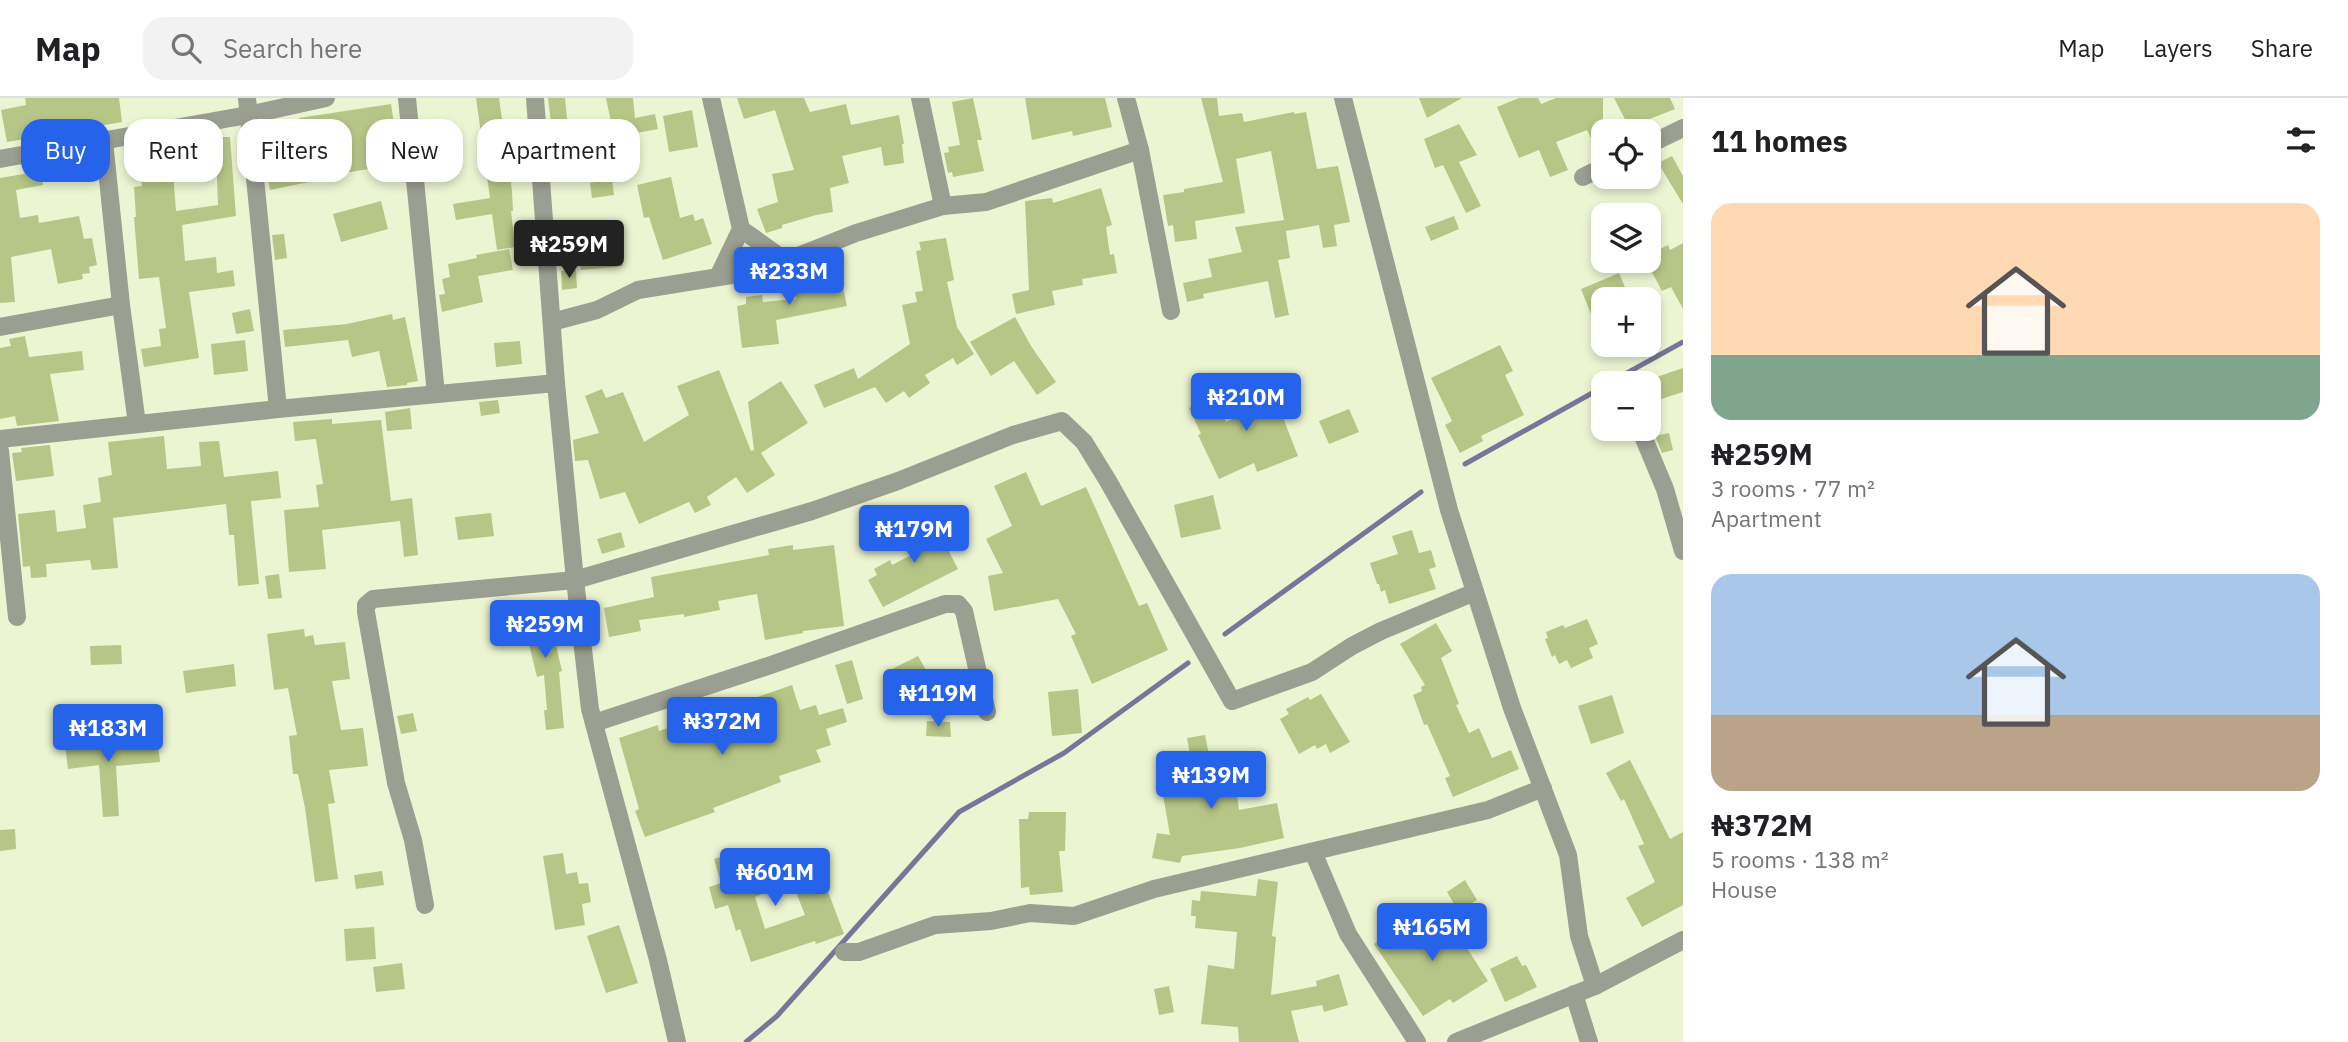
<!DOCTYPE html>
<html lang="en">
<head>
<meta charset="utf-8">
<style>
  :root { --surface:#fff; --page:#f2f2f2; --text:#202124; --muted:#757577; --line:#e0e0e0; --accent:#2563eb }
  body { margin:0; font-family:"IBM Plex Sans",sans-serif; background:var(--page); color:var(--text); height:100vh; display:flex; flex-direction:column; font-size:26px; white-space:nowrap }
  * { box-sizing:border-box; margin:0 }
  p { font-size:23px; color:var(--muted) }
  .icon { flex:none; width:38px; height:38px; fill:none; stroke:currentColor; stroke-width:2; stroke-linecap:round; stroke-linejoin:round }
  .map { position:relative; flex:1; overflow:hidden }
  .details { display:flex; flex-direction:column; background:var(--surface); width:665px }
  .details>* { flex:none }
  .top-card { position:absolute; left:21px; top:21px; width:665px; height:63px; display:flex; gap:14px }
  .tools { position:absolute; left:1591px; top:21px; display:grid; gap:14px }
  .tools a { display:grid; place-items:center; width:70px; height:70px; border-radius:14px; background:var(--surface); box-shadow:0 4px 10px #0003; font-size:35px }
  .price { position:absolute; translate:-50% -60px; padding:0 16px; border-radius:7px; background:var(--accent); color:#fff; font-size:23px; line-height:46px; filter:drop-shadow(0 2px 4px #0008) }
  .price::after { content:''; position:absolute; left:50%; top:42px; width:21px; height:16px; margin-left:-10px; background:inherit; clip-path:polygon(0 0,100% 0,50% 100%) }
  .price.active { background:#222; color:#fff }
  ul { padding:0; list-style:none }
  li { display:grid; align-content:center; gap:14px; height:371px; padding:0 28px }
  li span { display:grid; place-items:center; height:217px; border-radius:21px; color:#555 }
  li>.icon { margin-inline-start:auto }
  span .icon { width:126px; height:126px; fill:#fffc; stroke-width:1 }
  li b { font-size:30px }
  h2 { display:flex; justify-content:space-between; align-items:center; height:84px; padding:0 28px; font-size:30px }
  .tag { padding:0 24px; border-radius:21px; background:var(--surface); box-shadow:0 4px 10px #0003; font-size:24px; line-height:63px }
  .tag.active { background:var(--accent); color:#fff }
  header { display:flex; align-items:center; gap:42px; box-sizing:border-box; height:98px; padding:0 35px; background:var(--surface); border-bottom:2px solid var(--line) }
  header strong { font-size:33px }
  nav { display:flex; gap:38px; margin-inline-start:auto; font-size:24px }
  .search { width:490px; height:63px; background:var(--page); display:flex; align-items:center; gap:18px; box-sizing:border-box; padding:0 24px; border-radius:21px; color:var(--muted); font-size:26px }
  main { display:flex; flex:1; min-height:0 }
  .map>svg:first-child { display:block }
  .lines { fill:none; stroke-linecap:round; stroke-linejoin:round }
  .stream { stroke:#797499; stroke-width:5 }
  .building { fill:#b6c686; fill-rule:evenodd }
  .minor { stroke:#9b9f91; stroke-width:18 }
</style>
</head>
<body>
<header>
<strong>Map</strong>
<div class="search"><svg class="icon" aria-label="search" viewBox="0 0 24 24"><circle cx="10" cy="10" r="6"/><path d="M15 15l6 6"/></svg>Search here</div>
<nav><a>Map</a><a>Layers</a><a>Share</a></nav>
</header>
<main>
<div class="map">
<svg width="1683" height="944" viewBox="0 0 1683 944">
  <rect width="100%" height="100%" fill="#ecf5d2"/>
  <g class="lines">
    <g class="stream">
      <polyline points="1609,285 1683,244"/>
      <polyline points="1465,366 1603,289"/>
      <polyline points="1225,536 1421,394"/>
      <polyline points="746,944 777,918 959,714 1064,655 1188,565"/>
    </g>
  </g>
  <g class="building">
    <polygon points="25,0 119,0 122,24 7,44 1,12 26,7"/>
    <polygon points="476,0 499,0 512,93 513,113 511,113 515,149 497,152 492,116 456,122 453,106 490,100"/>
    <polygon points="548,0 565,0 568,30 552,32"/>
    <polygon points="606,0 633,0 635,20 655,16 658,31 626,37 625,32 613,34"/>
    <polygon points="737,0 804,0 810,14 846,6 851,27 899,17 904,46 902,46 904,65 884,68 881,49 842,58 849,85 830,90 833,114 816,117 782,127 782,130 766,135 757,111 778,104 772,76 794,72 775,12 744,21"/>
    <polygon points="973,0 982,42 977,42 984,73 953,79 952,74 948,75 944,55 949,54 948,49 960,47 952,4"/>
    <polygon points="1025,0 1105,0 1112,29 1073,38 1072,33 1032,42"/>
    <polygon points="1201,0 1217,0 1219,18 1242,15 1244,24 1294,14 1295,16 1306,14 1317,71 1338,68 1350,124 1334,127 1337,148 1323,150 1319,127 1286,133 1285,127 1290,160 1278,162 1289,217 1275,220 1268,183 1203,196 1204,200 1187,204 1183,185 1212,179 1208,161 1242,154 1235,129 1284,122 1271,53 1236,61 1245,115 1195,123 1197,141 1175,144 1173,127 1168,128 1163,97 1184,94 1184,91 1223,84"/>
    <polygon points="1419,0 1462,0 1427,20"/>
    <polygon points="1519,0 1538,0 1541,6 1556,0 1603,0 1603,36 1592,42 1587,32 1556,44 1568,72 1550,79 1539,52 1519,60 1497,9"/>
    <polygon points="1614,0 1670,0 1675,11 1642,24 1644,27 1631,33"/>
    <polygon points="391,6 400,66 344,75 342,59 347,58 343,30 302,36 299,20"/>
    <polygon points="692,12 698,49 669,54 663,18"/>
    <polygon points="1459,26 1477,57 1459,64 1481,108 1466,115 1443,67 1435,70 1424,41"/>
    <polygon points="606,34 614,97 592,100 590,85 595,84 587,38"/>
    <path d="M206,39H230L236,118L182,127L185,163L216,159L217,175L233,172L235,188L189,194L199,260L144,269L141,251L161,248L159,231L166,230L159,179L139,181L134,119H136L134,89L142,88L136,50ZM216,55L218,107L176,113L172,62Z"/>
    <polygon points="301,41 309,84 270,92 264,57 272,55 271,46"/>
    <polygon points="1672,58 1683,78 1683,106 1658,65"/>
    <polygon points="94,59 96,77 82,79 80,60"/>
    <polygon points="41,73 43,87 16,92 20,120 38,117 39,125 79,118 84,141 92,140 97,167 89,169 90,175 82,176 83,181 58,186 51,151 11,159 15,204 0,205 0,80"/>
    <polygon points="671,79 680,120 693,116 695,123 703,120 712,146 663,162 649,119 644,120 637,87"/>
    <polygon points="1101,90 1112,127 1106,129 1110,157 1114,156 1117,175 1082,181 1083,187 1052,193 1055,207 1016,216 1012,196 1029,192 1025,103 1052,100 1053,105"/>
    <polygon points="381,103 388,131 341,144 333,116"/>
    <polygon points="1454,118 1459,131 1431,143 1425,129"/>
    <polygon points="618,131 623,168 581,172 576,136"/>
    <polygon points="284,136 287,160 275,162 272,137"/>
    <polygon points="946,140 954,182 947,184 957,229 974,256 957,267 953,260 925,277 930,285 909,300 904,293 886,305 875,289 824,310 814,287 854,270 858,281 910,246 902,207 917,204 915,194 923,193 916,153 921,152 919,144"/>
    <polygon points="1683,145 1683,211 1671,189 1662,193 1646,163 1648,163 1648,157 1668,147 1670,152"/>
    <polygon points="509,151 513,172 478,178 483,204 442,214 439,197 445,196 442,181 450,179 448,166 477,160 476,157"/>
    <polygon points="839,170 847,208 776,222 779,246 742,250 737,208 746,206 746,199 762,197 763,204 796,201 792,179"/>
    <polygon points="576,172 577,190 562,192 561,173"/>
    <polygon points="1619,175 1630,201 1603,201 1602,244 1581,191"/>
    <polygon points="250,211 254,233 236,236 232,215"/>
    <polygon points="392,216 393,222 405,219 418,283 407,285 407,287 387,289 379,253 352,259 348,242 285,249 283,232 347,226"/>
    <polygon points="1015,219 1031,248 1056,284 1037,297 1014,263 991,278 970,244"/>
    <polygon points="25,238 29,259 82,253 84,272 50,276 59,323 17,328 15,318 0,321 0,250 11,248 9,241"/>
    <polygon points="245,242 248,273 214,277 211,246"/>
    <polygon points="520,243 522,266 496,269 494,245"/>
    <polygon points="1500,247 1513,273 1505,277 1524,317 1481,338 1483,343 1460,355 1445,327 1452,323 1431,280"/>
    <polygon points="1683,270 1683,294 1661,301 1654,280"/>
    <polygon points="719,272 751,353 754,352 748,304 781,283 808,325 761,355 775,377 747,395 736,379 707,399 711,407 695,415 689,404 639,426 625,394 600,401 588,362 575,363 573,342 599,335 585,298 602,291 606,300 623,294 644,344 689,317 677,288"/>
    <polygon points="1275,282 1285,325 1298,358 1257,374 1254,365 1219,381 1198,337 1201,336 1189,310 1215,299 1226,324 1252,312 1246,290"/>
    <polygon points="498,302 500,315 481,318 479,304"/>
    <polygon points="410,310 412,331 387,333 385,314"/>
    <polygon points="1349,311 1359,334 1329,346 1319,323"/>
    <polygon points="332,321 332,326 381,322 391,403 412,400 418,457 404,459 400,423 322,432 326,471 289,474 284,412 319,409 316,387 323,386 316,341 295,343 293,324"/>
    <polygon points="1669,335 1673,352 1662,355 1655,338"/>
    <polygon points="164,338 167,371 201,368 199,344 219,343 224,379 278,373 281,400 251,403 259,486 238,488 234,437 229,437 226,406 113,420 118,470 92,472 90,462 46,466 47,479 31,480 30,468 23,469 18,416 55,412 57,434 86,430 83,407 101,404 98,380 112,377 108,344"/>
    <polygon points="50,347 54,378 16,383 12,355 22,354 21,350"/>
    <polygon points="1026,374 1041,408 1086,389 1139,508 1147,505 1168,552 1092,586 1071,538 1076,536 1058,501 994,513 988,478 1003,475 986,441 1012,428 994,388"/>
    <polygon points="1213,397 1221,431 1181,440 1174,407"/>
    <polygon points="491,415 494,438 458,442 455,419"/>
    <polygon points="928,415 943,447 945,446 958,471 883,509 868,482 877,477 874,471 890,462 892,467 921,452 908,425"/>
    <polygon points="1412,432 1419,455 1431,452 1436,469 1429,471 1436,491 1389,506 1385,492 1381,494 1379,486 1377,486 1370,465 1398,456 1392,438"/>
    <polygon points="621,434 625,449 602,456 597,441"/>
    <polygon points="793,447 793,452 834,447 844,528 803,533 803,535 765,542 757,496 718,503 720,512 684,519 684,516 639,522 641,533 609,539 604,510 654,499 651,479 769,457 768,451"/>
    <polygon points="279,476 282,500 268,501 265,478"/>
    <polygon points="546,504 562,573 559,574 564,630 546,632 544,612 547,612 544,577 537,579 520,510"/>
    <polygon points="1587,521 1598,546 1589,550 1593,560 1571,570 1567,562 1559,566 1555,557 1552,559 1545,541 1548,540 1546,534 1563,527 1565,530"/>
    <polygon points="1436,525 1452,553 1441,560 1459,606 1456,607 1469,635 1479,630 1492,660 1511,652 1519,671 1453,699 1445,680 1450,678 1427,626 1424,627 1413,597 1422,593 1421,589 1425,587 1400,546"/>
    <polygon points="304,531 305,539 313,537 315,547 345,544 350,581 332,583 341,632 363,630 368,668 329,672 335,705 328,706 338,781 315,784 305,710 298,676 293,676 289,638 297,637 288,590 274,592 267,536"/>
    <polygon points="121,547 122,566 91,567 90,548"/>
    <polygon points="918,558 934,586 915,595 910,585 896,591 888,573"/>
    <polygon points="852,562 863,601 847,606 835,567"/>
    <polygon points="234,566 236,588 186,595 183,573"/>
    <polygon points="792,587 800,612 816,607 819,617 843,610 847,624 826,631 831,647 816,652 821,664 779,678 781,684 713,710 715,714 645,739 635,713 639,711 619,640 658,627 659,633"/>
    <polygon points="1078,591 1082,635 1052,638 1048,594"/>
    <polygon points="1321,596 1350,644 1330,655 1326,646 1317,651 1315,647 1299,656 1280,621 1289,616 1286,611 1308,599 1310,602"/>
    <polygon points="1612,597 1624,635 1591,646 1578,608"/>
    <polygon points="413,615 417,633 401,636 397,618"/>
    <polygon points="927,623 950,624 951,639 926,638"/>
    <polygon points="90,635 92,649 158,644 160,664 116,668 119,718 103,719 99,667 68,671 64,639"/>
    <polygon points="1205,637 1209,657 1222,656 1222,663 1232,662 1239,712 1277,705 1284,740 1240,750 1182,758 1180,765 1152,760 1157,735 1170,737 1162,691 1171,689 1170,684 1194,679 1187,640"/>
    <polygon points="1630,662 1670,741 1683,734 1683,807 1642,829 1626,800 1655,784 1638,748 1644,746 1624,701 1621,703 1606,675"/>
    <polygon points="1029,714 1066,714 1065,753 1059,753 1063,794 1030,797 1029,789 1021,790 1019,721 1028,721"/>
    <polygon points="15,731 16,751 0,753 0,732"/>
    <polygon points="741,753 748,777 756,775 762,796 755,799 765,831 805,817 788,774 817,764 844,836 816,846 815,843 751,864 740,831 736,833 728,807 715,811 709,789 721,785 714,761"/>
    <polygon points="563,755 566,776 577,774 579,786 588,785 591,804 582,806 585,827 555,832 543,758"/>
    <polygon points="382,773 384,787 356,791 354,777"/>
    <polygon points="1258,781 1278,784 1272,838 1276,839 1271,897 1317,888 1316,883 1339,876 1348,907 1324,914 1322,907 1291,913 1299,944 1239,944 1238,929 1201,926 1208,867 1234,871 1237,834 1195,830 1196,818 1191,818 1192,802 1200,803 1201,793 1256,798"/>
    <polygon points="1465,782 1477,802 1458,813 1447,794"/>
    <polygon points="1442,811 1488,883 1453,905 1450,901 1423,918 1374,846 1403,828 1407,833"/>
    <polygon points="619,827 638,885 606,895 587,838"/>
    <polygon points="374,829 376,861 346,863 344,831"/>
    <polygon points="1517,858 1522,868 1526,867 1537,889 1505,904 1490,871"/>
    <polygon points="402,865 405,891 376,894 373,869"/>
    <polygon points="1169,888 1174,914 1159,917 1154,891"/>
  </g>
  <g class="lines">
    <g class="minor">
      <polyline points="247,0 278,311"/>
      <polyline points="407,0 436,296"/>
      <polyline points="535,0 556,285 575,482 590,611 658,862 677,944"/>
      <polyline points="711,0 741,131 718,179"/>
      <polyline points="920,0 943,108"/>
      <polyline points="1343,0 1449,412 1512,610 1568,757 1579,838 1595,888"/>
      <polyline points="104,43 121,207 137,326"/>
      <polyline points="1648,47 1683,30"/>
      <polyline points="1140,52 1171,213"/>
      <polyline points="0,61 248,17 326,0"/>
      <polyline points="1583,79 1603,69"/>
      <polyline points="741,131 786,163"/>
      <polyline points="552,224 597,212 638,192 763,172 856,135 943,108 986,104 1140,52 1126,0"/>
      <polyline points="0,229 121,207"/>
      <polyline points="1640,331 1665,391 1683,453"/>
      <polyline points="0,341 278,311 556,285"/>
      <polyline points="0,353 17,519"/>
      <polyline points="594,625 768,568 945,506 958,506 964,513 987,614"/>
      <polyline points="1313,754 1348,836 1417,944"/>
      <polyline points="425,807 413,742 396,685 366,514 366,507 373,501 575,482 812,413 898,383 1013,337 1062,323 1084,344 1108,383 1232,603 1312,574 1352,548 1381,533 1475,494"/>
      <polyline points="844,854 859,854 935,827 991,823 1030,815 1074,818 1154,791 1488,712 1543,690"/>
      <polyline points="1574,896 1589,944"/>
      <polyline points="1456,944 1595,888 1683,842"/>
    </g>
  </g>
</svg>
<div class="tools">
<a><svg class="icon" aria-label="locate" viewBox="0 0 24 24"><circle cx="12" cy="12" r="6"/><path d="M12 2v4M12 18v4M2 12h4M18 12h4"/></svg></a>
<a><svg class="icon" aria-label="layers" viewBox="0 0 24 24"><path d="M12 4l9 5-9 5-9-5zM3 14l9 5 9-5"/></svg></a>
<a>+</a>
<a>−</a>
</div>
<b class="price active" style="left:569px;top:182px">₦259M</b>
<b class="price" style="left:789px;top:209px">₦233M</b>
<b class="price" style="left:1246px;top:335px">₦210M</b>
<b class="price" style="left:914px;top:467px">₦179M</b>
<b class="price" style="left:545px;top:562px">₦259M</b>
<b class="price" style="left:938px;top:631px">₦119M</b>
<b class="price" style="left:722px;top:659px">₦372M</b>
<b class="price" style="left:108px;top:666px">₦183M</b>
<b class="price" style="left:1211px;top:713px">₦139M</b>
<b class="price" style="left:775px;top:810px">₦601M</b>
<b class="price" style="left:1432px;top:865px">₦165M</b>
<div class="top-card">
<a class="tag active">Buy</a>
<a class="tag">Rent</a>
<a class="tag">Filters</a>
<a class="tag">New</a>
<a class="tag">Apartment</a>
</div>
</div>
<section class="details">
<h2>11 homes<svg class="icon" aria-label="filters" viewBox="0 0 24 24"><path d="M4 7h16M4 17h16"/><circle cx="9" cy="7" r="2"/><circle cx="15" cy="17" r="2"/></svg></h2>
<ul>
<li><span style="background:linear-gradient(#ffd9b3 70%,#7fa58c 0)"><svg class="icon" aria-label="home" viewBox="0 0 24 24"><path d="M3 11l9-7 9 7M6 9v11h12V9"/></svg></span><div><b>₦259M</b><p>3 rooms · 77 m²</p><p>Apartment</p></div></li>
<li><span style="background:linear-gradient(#a9c7e8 65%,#b9a48a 0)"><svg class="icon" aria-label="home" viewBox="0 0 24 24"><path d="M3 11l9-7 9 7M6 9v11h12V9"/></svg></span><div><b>₦372M</b><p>5 rooms · 138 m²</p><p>House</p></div></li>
</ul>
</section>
</main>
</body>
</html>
